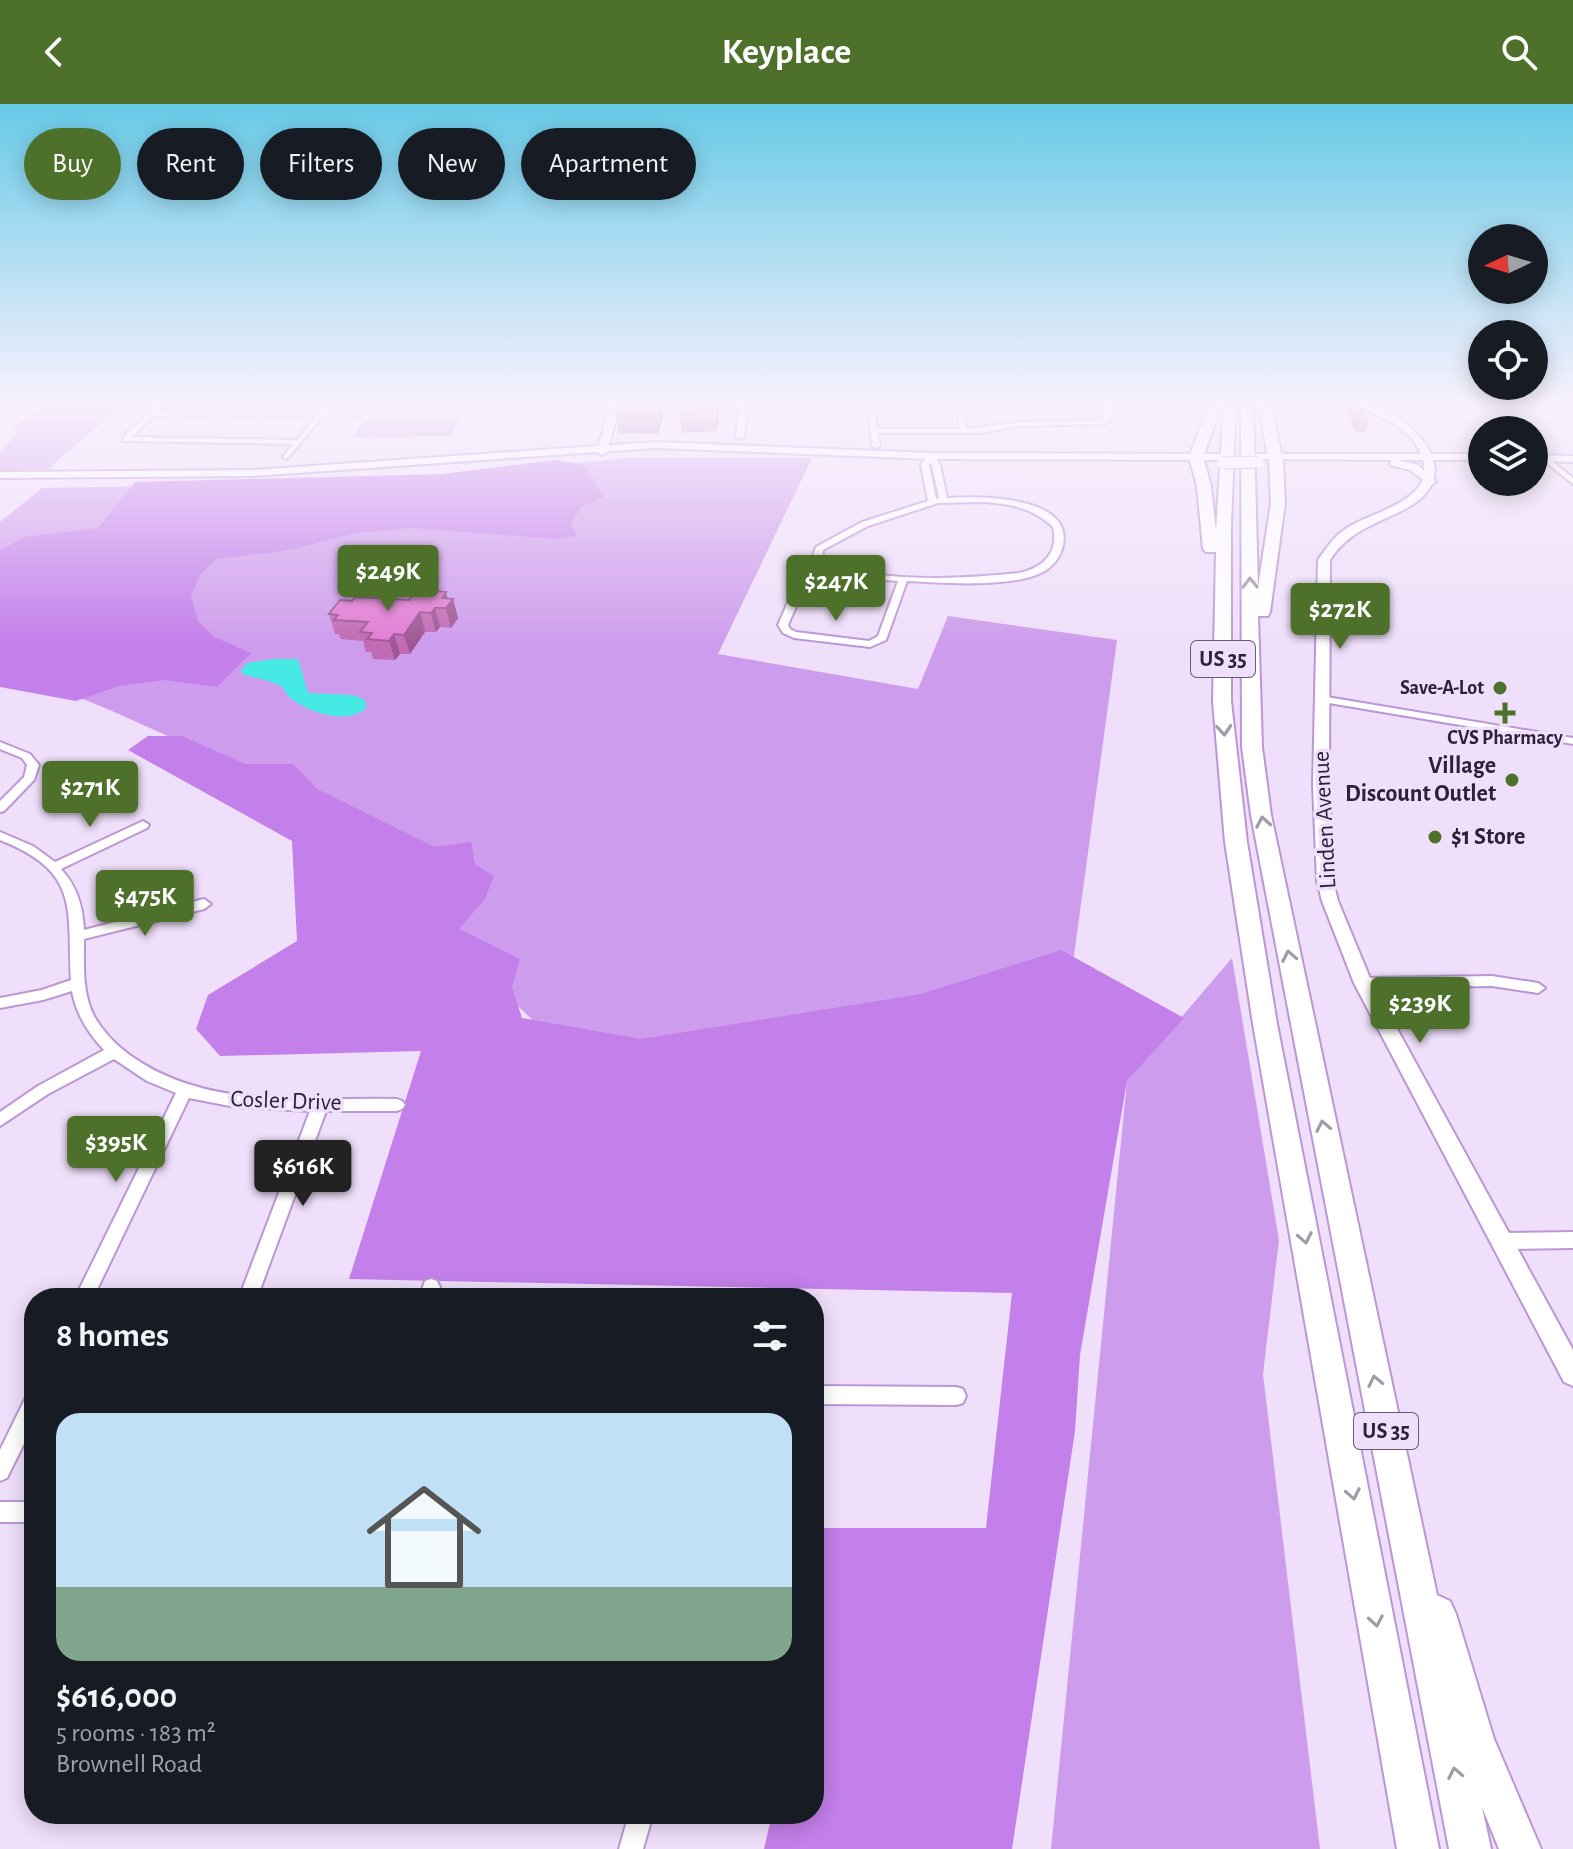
<!DOCTYPE html>
<html lang="en">
<head>
<meta charset="utf-8">
<style>
  :root { --surface:#171b24; --page:#20242c; --text:#f1f3f6; --muted:#9ea1a6; --accent:#4d712a }
  body { margin:0; font-family:"Alegreya Sans",sans-serif; background:var(--page); color:var(--text); height:100vh; display:flex; flex-direction:column; font-size:30px; white-space:nowrap }
  * { box-sizing:border-box; margin:0 }
  p { font-size:26px; color:var(--muted) }
  .icon { flex:none; width:44px; height:44px; fill:none; stroke:currentColor; stroke-width:2; stroke-linecap:round; stroke-linejoin:round }
  .map { position:relative; flex:1; overflow:hidden }
  .drawer { position:absolute; left:24px; top:1184px; width:800px; height:536px; display:flex; flex-direction:column; background:var(--surface); border-radius:32px; box-shadow:0 4px 20px #0003 }
  .drawer>* { flex:none }
  .guide { position:absolute; left:24px; top:24px; width:800px; height:72px; display:flex; gap:16px }
  .needle { width:52px; rotate:266deg }
  .fabs { position:absolute; left:1468px; top:120px; display:grid; gap:16px }
  .fabs a { display:grid; place-items:center; width:80px; height:80px; border-radius:50%; background:var(--surface); box-shadow:0 4px 20px #0003; font-size:40px }
  .price { position:absolute; translate:-50% -68px; padding:0 18px; border-radius:8px; background:var(--accent); color:#fff; font-size:26px; line-height:52px; filter:drop-shadow(0 2px 4px #0008) }
  .price::after { content:''; position:absolute; left:50%; top:48px; width:24px; height:18px; margin-left:-12px; background:inherit; clip-path:polygon(0 0,100% 0,50% 100%) }
  .price.on { background:#222; color:#fff }
  ul { padding:0; list-style:none }
  li { display:grid; align-content:center; gap:16px; height:424px; padding:0 32px }
  li span { display:grid; place-items:center; height:248px; border-radius:24px; color:#555 }
  li>.icon { margin-inline-start:auto }
  span .icon { width:144px; height:144px; fill:#fffc; stroke-width:1 }
  li b { font-size:34px }
  h2 { display:flex; justify-content:space-between; align-items:center; height:96px; padding:0 32px; font-size:34px }
  .pill { padding:0 28px; border-radius:36px; background:var(--surface); box-shadow:0 4px 20px #0003; font-size:28px; line-height:72px }
  .pill.on { background:var(--accent); color:#fff }
  header { display:flex; justify-content:space-between; align-items:center; height:104px; padding:0 32px; background:var(--accent); color:#fff; font-size:36px; font-weight:600 }
  .map>svg:first-child { display:block }
  .green { fill:#ce9cec }
  .forest { fill:#c37fea }
  .water { fill:#45eae5 }
  .lines { fill:none; stroke-linecap:round; stroke-linejoin:round }
  .street-casing { stroke:#bd96d6; stroke-width:4 }
  .secondary-casing { stroke:#bd96d6; stroke-width:4 }
  .primary-casing { stroke:#bd96d6; stroke-width:4 }
  .highway-casing { stroke:#bd96d6; stroke-width:4 }
  .street { fill:#fff; fill-rule:evenodd }
  .secondary { fill:#fff; fill-rule:evenodd }
  .primary { fill:#fff; fill-rule:evenodd }
  .highway { fill:#fff; fill-rule:evenodd }
  .primary-bridge-casing { stroke:#bd96d6; stroke-width:13; stroke-linecap:butt }
  .primary-bridge { stroke:#fff; stroke-width:11 }
  .wall { fill:#c26bb5 }
  .shaded-wall { fill:#9e5794 }
  .building { fill:#e17cd3; stroke:#9e5794; stroke-width:2 }
  .oneway { stroke:#a19ba6 }
  .poi-dot { fill:#4d712a; stroke:#efdffa; stroke-width:3 }
  .labels { text-anchor:middle; dominant-baseline:central; stroke-width:7; stroke-linejoin:round; paint-order:stroke }
  .far-poi-label { font-size:20px; font-weight:bold; fill:#2f2039; stroke:#efdffa; text-anchor:end }
  .shield { fill:#efdffa; stroke:#695973; stroke-width:2 }
  .shield-label { font-size:22px; font-weight:bold; fill:#2f2039 }
  .poi-label { font-size:24px; font-weight:bold; fill:#2f2039; stroke:#efdffa; text-anchor:end }
  .street-label { font-size:24px; fill:#2f2039; stroke:#efdffa }
</style>
</head>
<body>
<header><svg class="icon" aria-label="back" viewBox="0 0 24 24"><path d="M15 5l-7 7 7 7"/></svg>Keyplace<svg class="icon" aria-label="search" viewBox="0 0 24 24"><circle cx="10" cy="10" r="6"/><path d="M15 15l6 6"/></svg></header>
<div class="map">
<svg width="1573" height="1745" viewBox="0 0 1573 1745">
  <rect width="100%" height="100%" fill="#efdffa"/>
  <g class="green">
    <polygon points="46,297 127,297 48,365 0,367 0,349 15,331 14,323"/>
    <polygon points="365,315 460,315 451,332 353,333"/>
    <polygon points="625,354 812,354 718,550 918,585 948,512 1117,536 1072,866 636,948 548,931 297,690 112,607 0,561 0,418 42,384 401,378"/>
    <polygon points="1232,854 1279,1136 1263,1270 1320,1745 1051,1745 1127,977"/>
  </g>
  <g class="forest">
    <polygon points="555,356 583,360 604,393 581,403 570,421 577,432 556,435 411,424 357,429 285,447 216,455 200,471 191,492 198,517 214,533 251,549 217,583 165,576 119,582 76,597 0,583 0,446 25,433 98,424 135,378 442,370"/>
    <polygon points="148,632 182,632 245,660 293,660 317,685 435,743 471,738 475,760 494,772 485,795 459,825 520,855 512,883 522,914 641,935 921,890 1061,846 1184,914 1127,977 1080,1251 1075,1327 1012,1745 764,1745 772,1710 814,1710 814,1424 986,1424 1012,1189 349,1175 421,947 220,952 196,925 208,891 297,837 292,737 128,646"/>
  </g>
  <path class="water" d="M273,555H298L308,589L353,591L365,596L366,604C346,622 308,608 289,593C286,590 285,586 282,583C270,575 252,575 240,568L247,559Z"/>
  <g class="lines">
    <defs>
      <g id="street">
        <path d="M160,297H168L157,308L318,309L328,297H334L326,309H359L363,311L359,313H322L287,355L283,353L293,340L123,337V333ZM153,312L315,313L297,336L132,333Z"/>
        <polygon points="739,297 747,297 744,333 740,335 736,333"/>
        <polygon points="867,297 874,297 877,325 960,325 957,304 965,299 988,297 991,301 970,303 964,307 967,325 1020,318 1102,316 1109,297 1116,297 1109,318 1105,320 1020,322 980,329 878,329 880,342 876,344 872,342"/>
        <path d="M928,350H934L940,361L947,394C977,392 1073,391 1063,441C1061,453 1052,464 1041,469C1009,484 942,479 907,477L886,536L870,543L794,534L783,529L778,521L795,482L812,456L816,443L862,418L928,397L921,361ZM931,358L932,361L939,394L936,395L929,361ZM984,398C1011,400 1033,404 1053,423C1059,449 1043,464 1019,469C965,475 870,480 822,455L823,446L868,422L938,399ZM819,460C842,473 872,475 898,477L878,532L869,537L796,528L790,525L788,521L805,482Z"/>
        <polygon points="1547,353 1573,374 1573,380 1544,357 1543,355"/>
        <polygon points="1321,592 1573,634 1573,640 1317,597 1316,595"/>
        <polygon points="0,638 30,650 39,661 34,676 4,707 0,708 0,697 24,673 27,661 22,654 0,645"/>
        <path d="M143,717L149,721L147,724L61,765C77,782 83,802 84,826L204,795L211,800L204,805L84,835C84,861 82,889 94,912C103,928 117,942 131,952C209,1007 308,993 397,995L402,997L405,1001L402,1005L397,1007H326L257,1194H239L310,1007L235,1003L189,994L93,1194H75L176,989L147,977L114,955L48,990L0,1022V1008L38,982L104,946C88,929 76,910 72,887L43,896L0,904V894L42,886L71,876C67,805 81,768 0,736V728L33,742L55,758Z"/>
        <polygon points="1492,872 1538,879 1545,884 1538,889 1492,882 1363,884 1356,879 1363,874"/>
        <polygon points="1573,1128 1573,1144 1501,1145 1495,1142 1492,1137 1495,1132 1501,1129"/>
        <polygon points="431,1175 437,1177 440,1183 437,1194 419,1194 425,1177"/>
        <polygon points="814,1282 956,1283 963,1285 966,1292 963,1299 956,1301 814,1300"/>
        <polygon points="34,1288 34,1319 7,1374 0,1377 0,1346 27,1291"/>
        <rect x="0" y="1398" width="34" height="20"/>
        <polygon points="629,1710 653,1710 643,1745 619,1745"/>
      </g>
      <g id="secondary">
        <polygon points="611,297 621,297 607,348 602,351 597,348"/>
        <path d="M1352,297C1387,295 1455,347 1429,385C1408,416 1356,414 1330,456L1329,681L1333,777L1338,797L1372,879L1573,1246V1282L1564,1278L1354,879L1322,797L1317,777L1313,681L1318,456C1327,443 1334,432 1347,424C1371,408 1429,398 1424,361C1422,348 1416,338 1406,329C1390,315 1369,309 1352,297Z"/>
      </g>
      <g id="primary">
        <polygon points="655,338 931,349 1223,350 1229,353 1223,356 931,355 655,344 254,372 0,374 0,368 254,366"/>
        <polygon points="1257,350 1482,350 1482,356 1397,356 1418,361 1436,378 1430,381 1410,366 1390,361 1391,356 1253,355 1253,351"/>
        <polygon points="1534,351 1573,352 1573,358 1534,357"/>
      </g>
      <g id="highway">
        <polygon points="1211,297 1223,297 1203,353 1211,382 1216,427 1224,297 1236,297 1231,419 1231,597 1247,738 1277,920 1439,1745 1397,1745 1253,920 1225,738 1213,597 1216,448 1206,448 1203,445 1197,382 1189,353"/>
        <polygon points="1241,297 1253,297 1258,483 1271,399 1269,358 1258,297 1270,297 1283,358 1285,399 1270,508 1268,512 1258,512 1262,643 1271,711 1437,1491 1450,1497 1456,1510 1494,1635 1541,1745 1499,1745 1482,1703 1491,1745 1449,1745 1251,711 1242,643"/>
      </g>
    </defs>
    <use href="#street" class="street-casing"/>
    <use href="#secondary" class="secondary-casing"/>
    <use href="#primary" class="primary-casing"/>
    <use href="#highway" class="highway-casing"/>
    <use href="#street" class="street"/>
    <use href="#secondary" class="secondary"/>
    <use href="#primary" class="primary"/>
    <use href="#highway" class="highway"/>
    <defs>
      <polyline id="primary-bridge" points="1223,359 1258,358"/>
    </defs>
    <use href="#primary-bridge" class="primary-bridge-casing"/>
    <use href="#primary-bridge" class="primary-bridge"/>
  </g>
  <g class="wall">
    <polygon points="427,297 503,297 497,299 435,300"/>
    <polygon points="662,298 663,314 658,330 618,329 617,312"/>
    <polygon points="1349,301 1368,319 1365,328 1355,327 1346,309"/>
    <polygon points="718,304 719,317 717,327 682,329 681,317"/>
    <polygon points="1480,351 1482,351 1482,376 1472,368"/>
    <polygon points="1485,378 1505,378 1487,380"/>
    <polygon points="446,488 448,494 453,495 458,514 451,524 440,523 436,528 425,528 410,550 400,550 395,556 373,555 371,548 366,548 363,537 341,535 339,530 335,530 329,510 352,497 409,496"/>
  </g>
  <g class="shaded-wall">
    <polygon points="662,298 663,314 658,330 656,313"/>
    <polygon points="718,304 719,317 717,327 717,315"/>
    <polygon points="446,488 449,500 453,495 458,514 451,524 446,504 442,494"/>
    <polygon points="435,504 440,523 436,528 431,509"/>
    <polygon points="420,508 425,528 410,550 404,531"/>
    <polygon points="394,530 400,550 395,556 389,537"/>
  </g>
  <g class="building">
    <polygon points="623,297 662,298 656,313 617,312"/>
    <polygon points="1349,301 1360,302 1368,319 1358,319"/>
    <polygon points="718,304 717,315 681,317 683,307"/>
    <polygon points="428,486 446,488 442,494 453,495 446,504 435,504 431,509 420,508 404,531 394,530 389,537 367,535 372,529 360,528 368,518 334,516 338,511 329,510 340,496 352,497 355,493 409,496 413,491 424,492"/>
  </g>
  <defs><path id="oneway-chevron" d="M-2-3.5L2.5 0L-2 3.5" fill="none" stroke-width="1.6" stroke-linecap="round" stroke-linejoin="round" transform="scale(2)"/></defs>
  <g class="oneway">
    <use href="#oneway-chevron" transform="translate(1250 479) rotate(-91)"/>
    <use href="#oneway-chevron" transform="translate(1224 626) rotate(86)"/>
    <use href="#oneway-chevron" transform="translate(1263 718) rotate(-100)"/>
    <use href="#oneway-chevron" transform="translate(1289 852) rotate(-101)"/>
    <use href="#oneway-chevron" transform="translate(1323 1022) rotate(-102)"/>
    <use href="#oneway-chevron" transform="translate(1305 1134) rotate(79)"/>
    <use href="#oneway-chevron" transform="translate(1375 1277) rotate(-102)"/>
    <use href="#oneway-chevron" transform="translate(1353 1390) rotate(79)"/>
    <use href="#oneway-chevron" transform="translate(1376 1517) rotate(80)"/>
    <use href="#oneway-chevron" transform="translate(1455 1669) rotate(-101)"/>
  </g>
  <linearGradient id="sky" x2="0" y2="1"><stop stop-color="#67cae7"/><stop offset="0.55" stop-color="#f8f1fd"/><stop offset="1" stop-color="#f8f1fd" stop-opacity="0"/></linearGradient>
  <rect width="1573" height="541" fill="url(#sky)"/>
  <g class="poi-dot">
    <circle cx="1500" cy="584" r="8"/>
    <path d="M1501 597h8v8h8v8h-8v8h-8v-8h-8v-8h8z"/>
    <circle cx="1512" cy="676" r="8"/>
    <circle cx="1435" cy="733" r="8"/>
  </g>
  <g class="labels">
    <g class="far-poi-label">
      <text x="1484" y="584">Save-A-Lot</text>
      <text x="1505" y="634" text-anchor="middle">CVS Pharmacy</text>
    </g>
    <g class="shield">
      <rect x="1191" y="537" width="64" height="36" rx="6"/>
      <rect x="1354" y="1309" width="64" height="36" rx="6"/>
    </g>
    <g class="shield-label">
      <text x="1223" y="555">US 35</text>
      <text x="1386" y="1327">US 35</text>
    </g>
    <g class="poi-label">
      <text x="1496" y="662">Village<tspan x="1496" dy="28">Discount Outlet</tspan></text>
      <text x="1451" y="733" text-anchor="start">$1 Store</text>
    </g>
    <g class="street-label">
      <text transform="translate(1325 716) rotate(-93)">Linden Avenue</text>
      <text transform="translate(286 997) rotate(2)">Cosler Drive</text>
    </g>
  </g>
</svg>
<div class="fabs">
<a><svg class="needle" viewBox="-14 -14 28 28"><path d="M0-13l5 13h-10z" fill="#e53935"/><path d="M0 13l5-13h-10z" fill="#9ea1a6"/></svg></a>
<a><svg class="icon" aria-label="locate" viewBox="0 0 24 24"><circle cx="12" cy="12" r="6"/><path d="M12 2v4M12 18v4M2 12h4M18 12h4"/></svg></a>
<a><svg class="icon" aria-label="layers" viewBox="0 0 24 24"><path d="M12 4l9 5-9 5-9-5zM3 14l9 5 9-5"/></svg></a>
</div>
<b class="price" style="left:388px;top:509px">$249K</b>
<b class="price" style="left:836px;top:519px">$247K</b>
<b class="price" style="left:1340px;top:547px">$272K</b>
<b class="price" style="left:90px;top:725px">$271K</b>
<b class="price" style="left:145px;top:834px">$475K</b>
<b class="price" style="left:1420px;top:941px">$239K</b>
<b class="price" style="left:116px;top:1080px">$395K</b>
<b class="price on" style="left:303px;top:1104px">$616K</b>
<div class="guide">
<a class="pill on">Buy</a>
<a class="pill">Rent</a>
<a class="pill">Filters</a>
<a class="pill">New</a>
<a class="pill">Apartment</a>
</div>
<section class="drawer">
<h2>8 homes<svg class="icon" aria-label="filters" viewBox="0 0 24 24"><path d="M4 7h16M4 17h16"/><circle cx="9" cy="7" r="2"/><circle cx="15" cy="17" r="2"/></svg></h2>
<ul>
<li><span style="background:linear-gradient(#bfe0f5 70%,#7fa58c 0)"><svg class="icon" aria-label="home" viewBox="0 0 24 24"><path d="M3 11l9-7 9 7M6 9v11h12V9"/></svg></span><div><b>$616,000</b><p>5 rooms · 183 m²</p><p>Brownell Road</p></div></li>
</ul>
</section>
</div>
</body>
</html>
